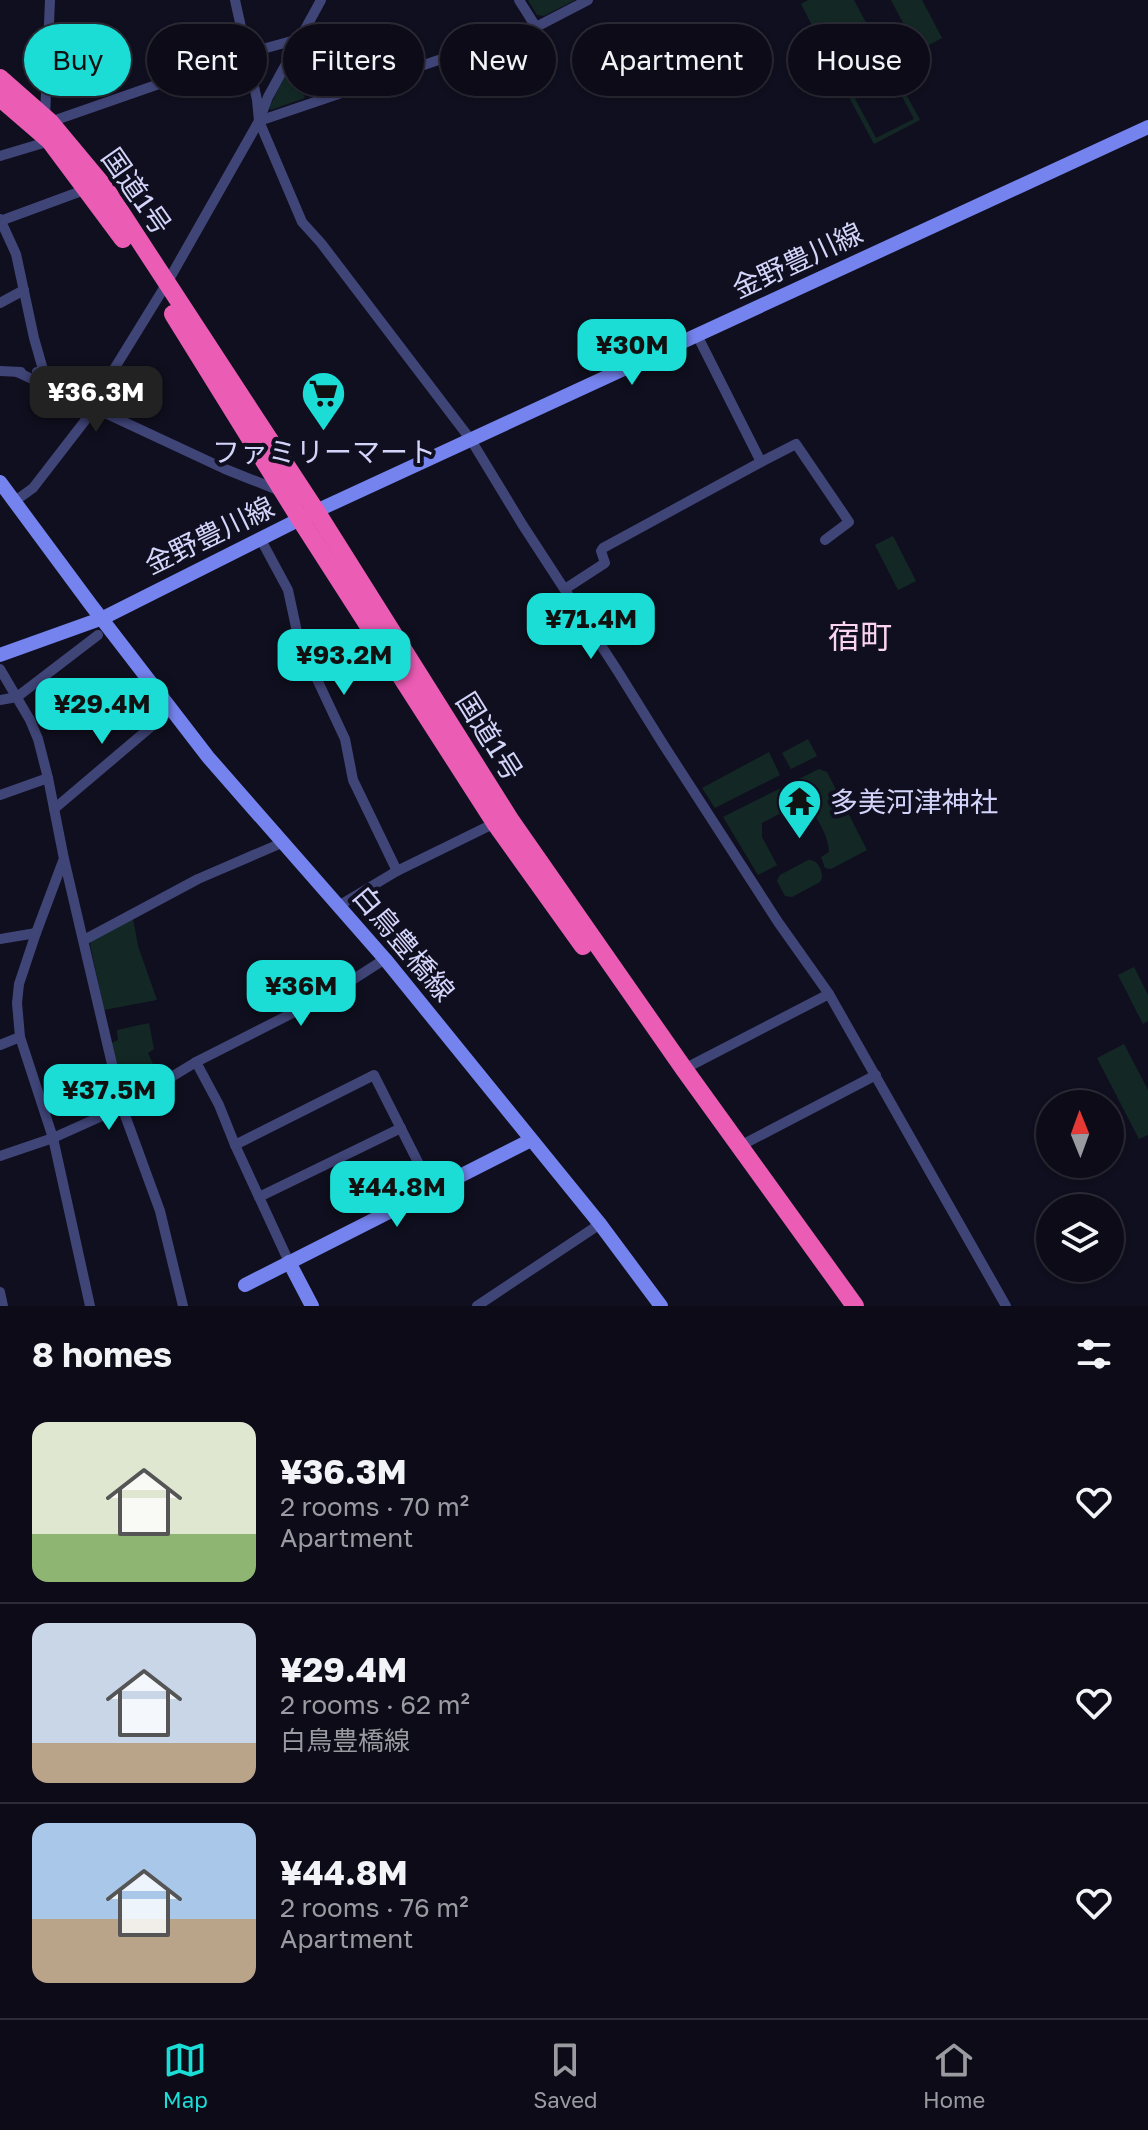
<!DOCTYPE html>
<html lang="en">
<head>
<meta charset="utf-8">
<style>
  :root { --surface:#0c0b17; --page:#151420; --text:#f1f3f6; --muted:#9a9ba1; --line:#2c2b36; --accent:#1bddd6 }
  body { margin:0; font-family:"Golos Text","Noto Sans JP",sans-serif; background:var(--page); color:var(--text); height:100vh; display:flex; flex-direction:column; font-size:30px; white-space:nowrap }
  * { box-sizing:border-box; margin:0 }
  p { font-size:26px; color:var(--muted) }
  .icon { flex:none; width:44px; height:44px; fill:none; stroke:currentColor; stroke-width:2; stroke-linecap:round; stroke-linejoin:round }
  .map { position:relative; height:1306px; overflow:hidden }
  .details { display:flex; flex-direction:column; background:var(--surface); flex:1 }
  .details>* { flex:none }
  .guide { position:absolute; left:24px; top:24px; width:1100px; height:72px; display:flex; gap:16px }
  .needle { width:52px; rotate:359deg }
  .controls { position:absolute; left:1036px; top:1090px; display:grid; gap:16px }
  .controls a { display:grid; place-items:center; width:88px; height:88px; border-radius:50%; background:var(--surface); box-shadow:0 2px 6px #0004,0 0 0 2px var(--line); font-size:40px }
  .price { position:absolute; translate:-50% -68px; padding:0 18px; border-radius:16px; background:var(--accent); color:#111; font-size:26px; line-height:52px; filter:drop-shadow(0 2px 4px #0008) }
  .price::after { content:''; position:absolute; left:50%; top:48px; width:24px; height:18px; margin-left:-12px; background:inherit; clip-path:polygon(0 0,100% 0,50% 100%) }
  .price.on { background:#222; color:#fff }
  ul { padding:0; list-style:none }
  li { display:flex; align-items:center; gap:24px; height:200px; padding:0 32px }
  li+li { border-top:2px solid var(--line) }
  li span { display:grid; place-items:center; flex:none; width:224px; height:160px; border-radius:16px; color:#555 }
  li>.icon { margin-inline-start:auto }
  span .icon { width:96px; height:96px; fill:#fffc; stroke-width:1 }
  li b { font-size:34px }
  h2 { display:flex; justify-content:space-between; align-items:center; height:96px; padding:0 32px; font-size:34px }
  .chip { padding:0 28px; border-radius:36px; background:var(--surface); box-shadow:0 2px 6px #0004,0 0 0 2px var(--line); font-size:28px; line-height:72px }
  .chip.on { background:var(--accent); color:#111 }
  .tab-bar { display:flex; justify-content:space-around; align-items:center; height:112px; border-top:2px solid var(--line); background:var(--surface); font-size:22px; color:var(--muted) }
  .tab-bar a { display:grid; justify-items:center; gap:4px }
  .tab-bar .on { color:var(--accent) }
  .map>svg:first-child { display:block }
  .green { fill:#132825; fill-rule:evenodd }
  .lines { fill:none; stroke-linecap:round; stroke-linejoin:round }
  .street { stroke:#404578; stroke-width:10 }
  .secondary { stroke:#7583ee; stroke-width:14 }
  .highway { stroke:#eb5cb4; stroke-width:18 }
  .labels { text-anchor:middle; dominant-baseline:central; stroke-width:8; stroke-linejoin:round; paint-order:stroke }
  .street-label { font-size:28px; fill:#d3d4fa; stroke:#100f1f }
  .poi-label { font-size:28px; fill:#d3d4fa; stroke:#100f1f }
  .quarter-label { font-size:32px; fill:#fad4f1; stroke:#100f1f }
</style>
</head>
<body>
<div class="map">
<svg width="1148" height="1306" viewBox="0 0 1148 1306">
  <rect width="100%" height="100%" fill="#100f1f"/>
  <g class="green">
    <polygon points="528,0 575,0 544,16 537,15"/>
    <polygon points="808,0 854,0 889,66 845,89 801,4"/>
    <polygon points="891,0 922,0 942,38 918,51"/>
    <polygon points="292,62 305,98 271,110 269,108"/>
    <path d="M895,74L920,120L874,144L849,97ZM893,79L914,119L876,138L855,99Z"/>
    <polygon points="893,536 916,581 898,590 875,545"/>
    <polygon points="808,739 817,756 791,769 782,753"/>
    <polygon points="769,752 780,775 715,808 702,788"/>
    <path d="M819,769L827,772L867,850L831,869L825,868L821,857L829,852C829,837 816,813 804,804H798L762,823V837L777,865L758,875L723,817Z"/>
    <path d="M808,860C818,859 822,870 822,878L820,882L792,897L785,896L777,881L780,875Z"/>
    <polygon points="133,919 138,946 157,1000 104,1010 90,944 92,940"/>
    <polygon points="1134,967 1148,995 1148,1021 1143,1024 1118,975"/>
    <polygon points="149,1023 154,1049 148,1053 161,1082 127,1100 123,1098 111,1043 118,1040 117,1030"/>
    <polygon points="1124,1044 1148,1090 1148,1135 1139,1139 1097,1058"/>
  </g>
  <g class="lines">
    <g class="street">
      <polyline points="235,0 257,100 259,121 302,222 321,243 471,440 522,524 617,670 663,744 778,922 829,994 1006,1306"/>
      <polyline points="519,0 536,27"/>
      <polyline points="45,117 50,0"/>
      <polyline points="259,121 536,27 588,0"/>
      <polyline points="50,122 248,53 299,39"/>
      <polyline points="0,156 50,141"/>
      <polyline points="0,219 16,254 34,338 44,373"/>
      <polyline points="0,221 87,189"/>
      <polyline points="0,303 24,290"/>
      <polyline points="697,335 761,462 796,444 849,522 825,540"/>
      <polyline points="0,371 21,372"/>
      <polyline points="17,372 225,469 278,490"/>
      <polyline points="37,372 111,374"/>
      <polyline points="15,501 33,488 84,422 101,395 111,374 167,283 259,121 268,97 321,0"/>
      <polyline points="260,538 288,590 299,641 345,739 353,780 397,871"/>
      <polyline points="565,589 605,563 601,551 603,548 761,462"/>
      <polyline points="0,669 30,720 38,739 48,778 64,859 122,1107 160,1211 183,1306"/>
      <polyline points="0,700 17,697 98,635"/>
      <polyline points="0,795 48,778"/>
      <polyline points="54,809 172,709"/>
      <polyline points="63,861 36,933 19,984 17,1003 20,1037 53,1138 90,1306"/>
      <polyline points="340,905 397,871 495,823"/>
      <polyline points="0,939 36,933"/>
      <polyline points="84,940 198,879 284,842"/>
      <polyline points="0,1045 20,1037"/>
      <polyline points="196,1062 219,1105 235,1145 289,1262"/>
      <polyline points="684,1069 829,994"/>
      <polyline points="235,1145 374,1075 432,1190"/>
      <polyline points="740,1146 876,1075"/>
      <polyline points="0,1156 53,1138 122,1107 196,1062 332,993 385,959"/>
      <polyline points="259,1197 401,1128"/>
      <polyline points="0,1292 3,1306"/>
      <polyline points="477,1306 600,1224"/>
    </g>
    <g class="secondary">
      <polyline points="0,482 91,605 208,757 385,959 600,1224 661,1306"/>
      <polyline points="0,655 103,618 316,511 1148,127"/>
      <polyline points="289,1262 312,1306"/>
      <polyline points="245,1285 531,1140"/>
    </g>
    <g class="highway">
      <polyline points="0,78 50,122 105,188 316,511 511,821 684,1069 855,1306"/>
      <polyline points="0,98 50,141 123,239"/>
      <polyline points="173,314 300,519 495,823 583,946"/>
    </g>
  </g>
  <defs>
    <symbol id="supermarket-pin" viewBox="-11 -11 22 30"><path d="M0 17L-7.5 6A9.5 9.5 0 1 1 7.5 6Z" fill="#1bddd6" stroke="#100f1f"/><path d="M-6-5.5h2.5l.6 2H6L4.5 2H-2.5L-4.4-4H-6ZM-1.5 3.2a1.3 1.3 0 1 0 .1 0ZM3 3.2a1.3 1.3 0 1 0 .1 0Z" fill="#111"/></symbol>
    <symbol id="temple-pin" viewBox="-11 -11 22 30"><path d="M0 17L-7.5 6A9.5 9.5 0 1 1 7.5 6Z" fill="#1bddd6" stroke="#100f1f"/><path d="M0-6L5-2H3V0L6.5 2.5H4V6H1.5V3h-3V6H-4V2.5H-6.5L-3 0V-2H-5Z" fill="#111"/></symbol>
  </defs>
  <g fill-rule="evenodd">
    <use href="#supermarket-pin" x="298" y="368" width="51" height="69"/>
    <use href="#temple-pin" x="774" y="776" width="51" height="69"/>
  </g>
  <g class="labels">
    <g class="street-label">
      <text transform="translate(137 191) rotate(55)">国道1号</text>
      <text transform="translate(797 260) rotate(-25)">金野豊川線</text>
      <text transform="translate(209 535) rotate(-26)">金野豊川線</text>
      <text transform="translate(490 736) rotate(58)">国道1号</text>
      <text transform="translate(404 943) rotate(50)">白鳥豊橋線</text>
    </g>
    <g class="poi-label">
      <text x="324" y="451">ファミリーマート</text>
      <text x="830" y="801" text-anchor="start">多美河津神社</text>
    </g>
    <g class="quarter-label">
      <text x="860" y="636">宿町</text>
    </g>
  </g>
</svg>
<div class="controls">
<a><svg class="needle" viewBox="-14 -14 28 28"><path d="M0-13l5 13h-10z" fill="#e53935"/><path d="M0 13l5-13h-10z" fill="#9a9ba1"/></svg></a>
<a><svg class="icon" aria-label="layers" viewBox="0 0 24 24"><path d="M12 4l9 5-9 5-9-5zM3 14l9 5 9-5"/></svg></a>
</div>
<b class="price" style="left:632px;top:387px">¥30M</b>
<b class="price on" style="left:96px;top:434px">¥36.3M</b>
<b class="price" style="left:591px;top:661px">¥71.4M</b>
<b class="price" style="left:344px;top:697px">¥93.2M</b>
<b class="price" style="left:102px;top:746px">¥29.4M</b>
<b class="price" style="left:301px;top:1028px">¥36M</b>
<b class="price" style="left:109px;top:1132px">¥37.5M</b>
<b class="price" style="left:397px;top:1229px">¥44.8M</b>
<div class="guide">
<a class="chip on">Buy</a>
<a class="chip">Rent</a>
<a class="chip">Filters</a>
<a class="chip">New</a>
<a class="chip">Apartment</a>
<a class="chip">House</a>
</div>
</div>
<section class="details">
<h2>8 homes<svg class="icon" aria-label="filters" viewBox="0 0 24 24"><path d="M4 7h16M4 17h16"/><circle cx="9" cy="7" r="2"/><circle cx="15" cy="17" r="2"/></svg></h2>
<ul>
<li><span style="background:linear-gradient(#dfe7d0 70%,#8fb573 0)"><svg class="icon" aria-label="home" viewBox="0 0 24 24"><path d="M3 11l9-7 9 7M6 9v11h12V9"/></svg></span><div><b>¥36.3M</b><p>2 rooms · 70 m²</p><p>Apartment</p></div><svg class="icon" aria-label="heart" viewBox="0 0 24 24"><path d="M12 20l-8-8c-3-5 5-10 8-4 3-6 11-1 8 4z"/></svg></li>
<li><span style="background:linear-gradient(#c9d6e8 75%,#b9a48a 0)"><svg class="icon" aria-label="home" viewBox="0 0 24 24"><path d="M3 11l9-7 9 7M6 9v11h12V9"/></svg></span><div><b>¥29.4M</b><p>2 rooms · 62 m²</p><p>白鳥豊橋線</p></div><svg class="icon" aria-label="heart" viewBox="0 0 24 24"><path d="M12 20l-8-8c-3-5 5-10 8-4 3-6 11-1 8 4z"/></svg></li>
<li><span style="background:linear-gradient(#a9c7e8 60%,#b9a48a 0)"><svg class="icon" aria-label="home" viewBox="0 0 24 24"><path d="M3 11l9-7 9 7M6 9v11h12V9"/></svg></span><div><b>¥44.8M</b><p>2 rooms · 76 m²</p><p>Apartment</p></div><svg class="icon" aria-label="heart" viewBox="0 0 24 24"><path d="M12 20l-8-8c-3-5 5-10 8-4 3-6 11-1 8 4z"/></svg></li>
</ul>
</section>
<nav class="tab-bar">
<a class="on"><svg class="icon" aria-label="map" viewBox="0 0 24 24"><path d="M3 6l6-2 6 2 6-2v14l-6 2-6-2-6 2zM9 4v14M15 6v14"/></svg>Map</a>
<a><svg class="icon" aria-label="saved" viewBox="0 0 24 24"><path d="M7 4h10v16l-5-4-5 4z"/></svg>Saved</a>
<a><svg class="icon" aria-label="home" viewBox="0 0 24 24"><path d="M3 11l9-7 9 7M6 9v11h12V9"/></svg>Home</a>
</nav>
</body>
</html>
